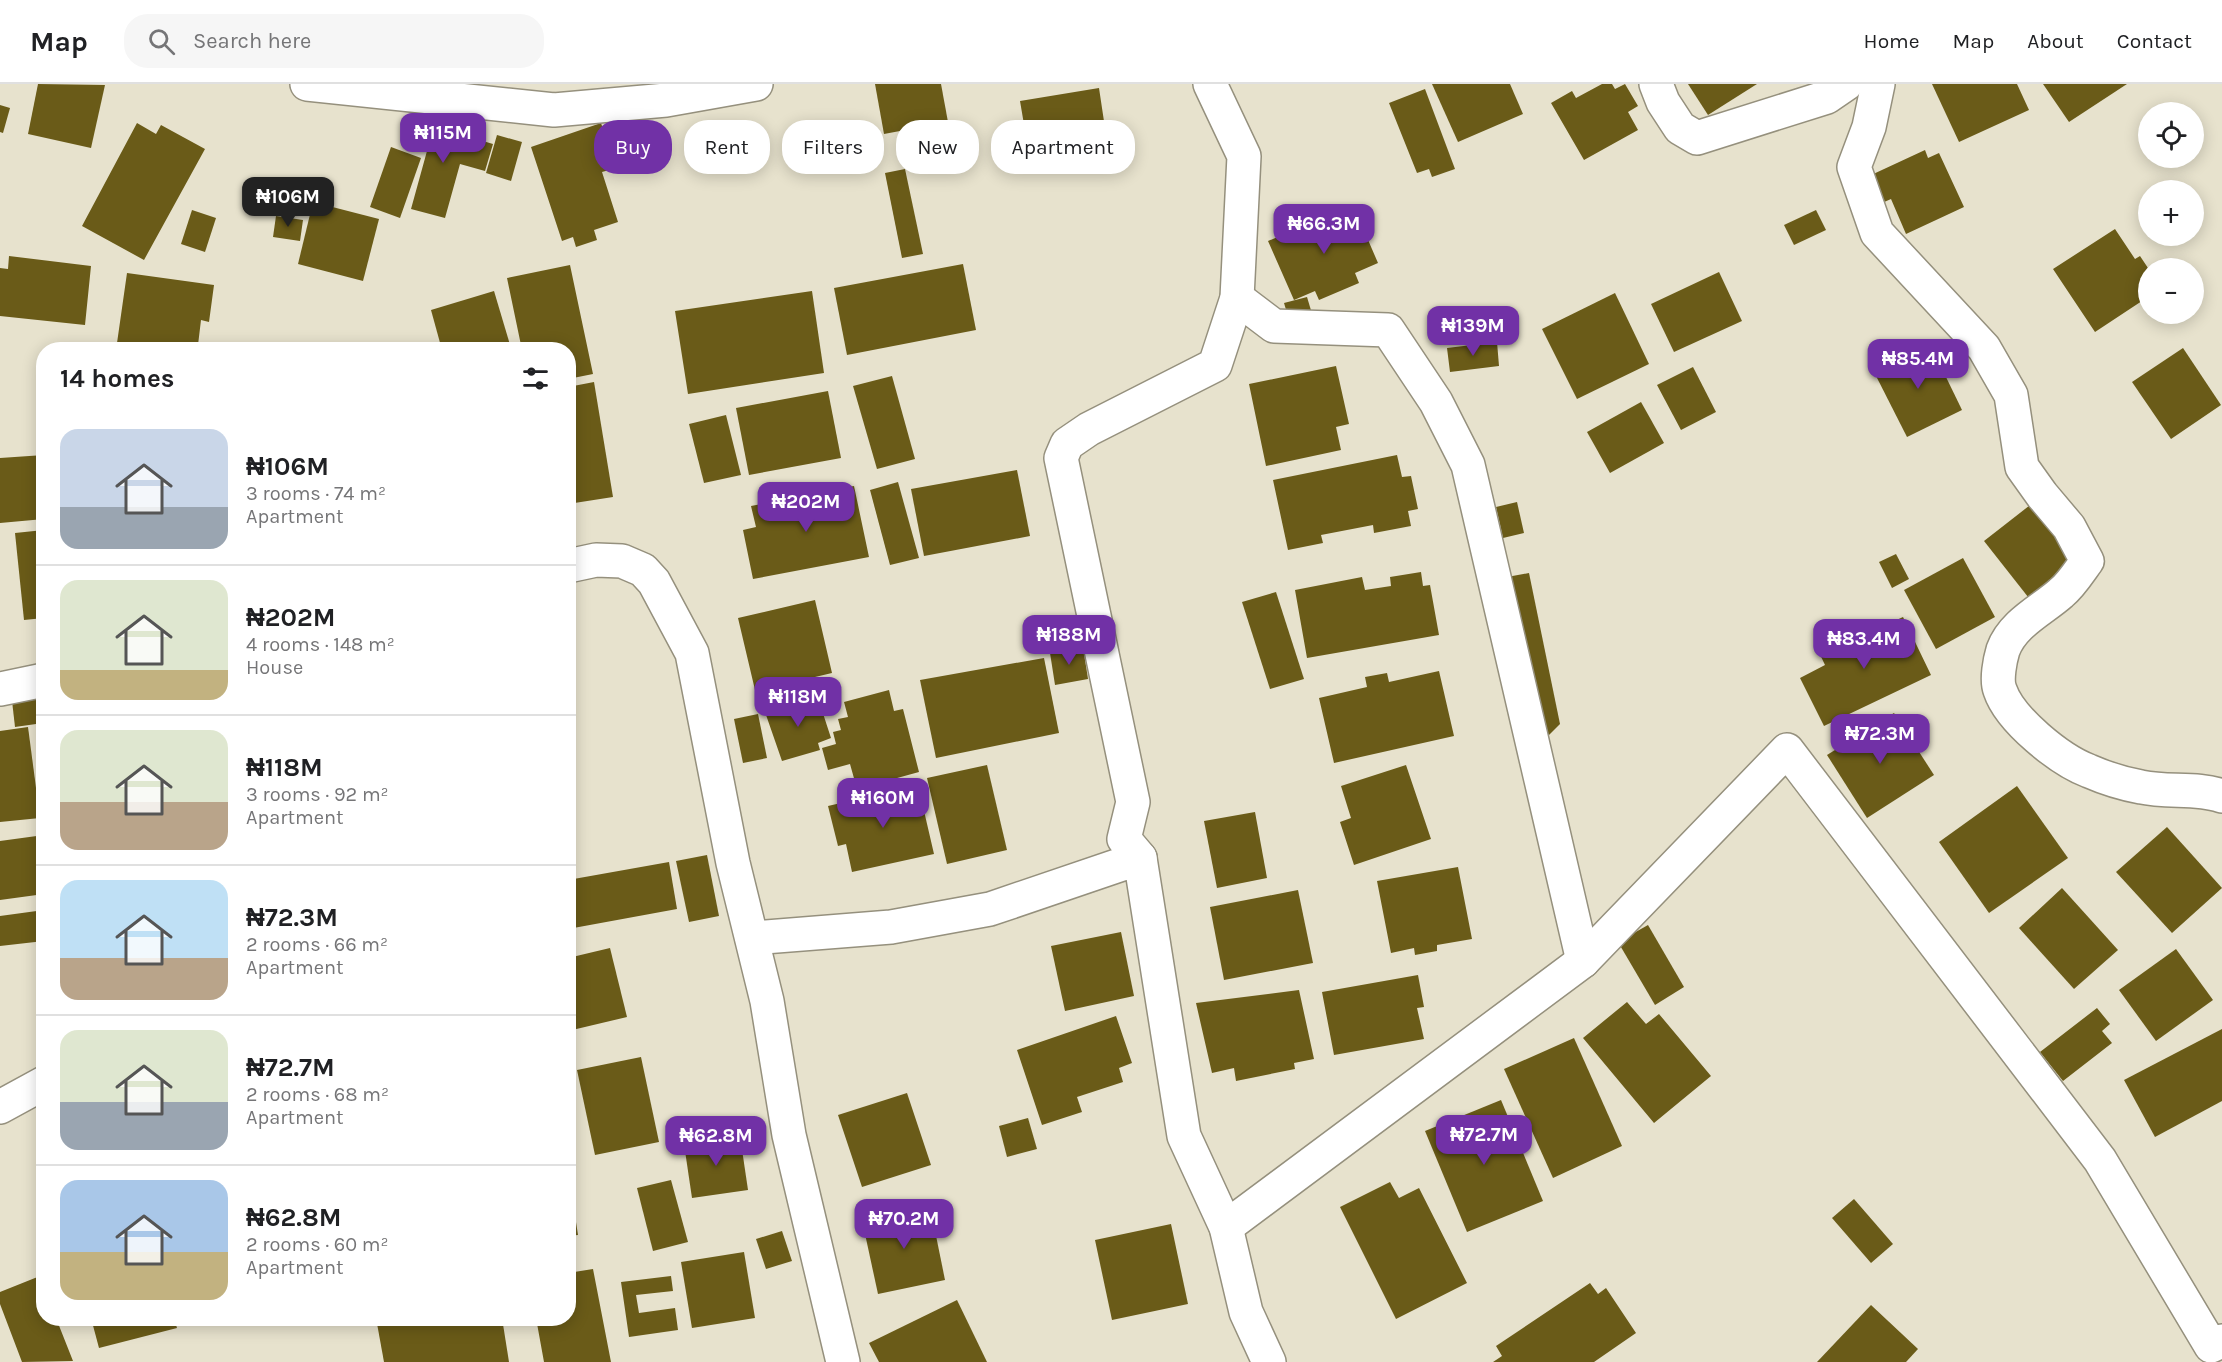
<!DOCTYPE html>
<html lang="en">
<head>
<meta charset="utf-8">
<style>
  :root { --surface:#fff; --page:#f6f6f6; --text:#202124; --muted:#757577; --line:#e0e0e0; --accent:#7131a6 }
  body { margin:0; font-family:Karla,sans-serif; background:var(--page); color:var(--text); height:100vh; display:flex; flex-direction:column; font-size:22px; white-space:nowrap }
  * { box-sizing:border-box; margin:0 }
  p { font-size:20px; color:var(--muted) }
  .icon { flex:none; width:33px; height:33px; fill:none; stroke:currentColor; stroke-width:2; stroke-linecap:round; stroke-linejoin:round }
  .map { position:relative; flex:1; overflow:hidden }
  .drawer { position:absolute; left:36px; top:258px; width:540px; height:984px; display:flex; flex-direction:column; background:var(--surface); border-radius:24px; box-shadow:0 3px 15px #0003 }
  .drawer>* { flex:none }
  .hud { position:absolute; left:594px; top:36px; width:570px; height:54px; display:flex; gap:12px }
  .buttons { position:absolute; left:2138px; top:18px; display:grid; gap:12px }
  .buttons a { display:grid; place-items:center; width:66px; height:66px; border-radius:50%; background:var(--surface); box-shadow:0 3px 15px #0003; font-size:30px }
  .price { position:absolute; translate:-50% -51px; padding:0 14px; border-radius:12px; background:var(--accent); color:#fff; font-size:20px; line-height:39px; filter:drop-shadow(0 2px 3px #0008) }
  .price::after { content:''; position:absolute; left:50%; top:36px; width:18px; height:14px; margin-left:-9px; background:inherit; clip-path:polygon(0 0,100% 0,50% 100%) }
  .price.active { background:#222; color:#fff }
  ul { padding:0; list-style:none }
  li { display:flex; align-items:center; gap:18px; height:150px; padding:0 24px }
  li+li { border-top:2px solid var(--line) }
  li span { display:grid; place-items:center; flex:none; width:168px; height:120px; border-radius:18px; color:#555 }
  li>.icon { margin-inline-start:auto }
  span .icon { width:72px; height:72px; fill:#fffc; stroke-width:1 }
  li b { font-size:26px }
  h2 { display:flex; justify-content:space-between; align-items:center; height:72px; padding:0 24px; font-size:26px }
  .tag { padding:0 21px; border-radius:24px; background:var(--surface); box-shadow:0 3px 15px #0003; font-size:21px; line-height:54px }
  .tag.active { background:var(--accent); color:#fff }
  header { display:flex; align-items:center; gap:36px; box-sizing:border-box; height:84px; padding:0 30px; background:var(--surface); border-bottom:2px solid var(--line) }
  header strong { font-size:28px }
  nav { display:flex; gap:33px; margin-inline-start:auto; font-size:21px }
  .search { width:420px; height:54px; background:var(--page); display:flex; align-items:center; gap:15px; box-sizing:border-box; padding:0 21px; border-radius:24px; color:var(--muted); font-size:22px }
  .map>svg:first-child { display:block }
  .building { fill:#6a5b18 }
  .lines { fill:none; stroke-linecap:round; stroke-linejoin:round }
  .minor-casing { stroke:#95907d; stroke-width:36 }
  .minor { stroke:#fff; stroke-width:33 }
</style>
</head>
<body>
<header>
<strong>Map</strong>
<div class="search"><svg class="icon" aria-label="search" viewBox="0 0 24 24"><circle cx="10" cy="10" r="6"/><path d="M15 15l6 6"/></svg>Search here</div>
<nav><a>Home</a><a>Map</a><a>About</a><a>Contact</a></nav>
</header>
<div class="map">
<svg width="2222" height="1278" viewBox="0 0 2222 1278">
  <rect width="100%" height="100%" fill="#e7e2cd"/>
  <g class="building">
    <polygon points="38,0 105,1 91,64 28,50"/>
    <polygon points="875,0 941,0 948,38 884,50"/>
    <polygon points="1432,0 1510,0 1523,30 1458,58"/>
    <polygon points="1602,0 1612,0 1615,5 1625,0 1638,22 1628,28 1638,46 1584,76 1551,19 1572,7 1576,14"/>
    <polygon points="1688,0 1757,0 1708,31"/>
    <polygon points="1932,0 2017,0 2029,26 1959,58"/>
    <polygon points="2043,0 2127,0 2069,38"/>
    <polygon points="1099,4 1105,44 1052,52 1053,60 1028,64 1020,17"/>
    <polygon points="1425,5 1455,85 1432,93 1429,85 1417,89 1389,19"/>
    <polygon points="0,21 10,24 3,49 0,48"/>
    <polygon points="412,36 493,60 485,87 460,80 445,134 411,125 427,67 404,60"/>
    <polygon points="137,39 156,50 161,41 205,65 144,176 82,142"/>
    <polygon points="601,39 616,84 602,88 618,138 594,146 597,156 576,163 573,153 562,157 531,63"/>
    <polygon points="497,51 522,58 511,97 486,89"/>
    <polygon points="391,63 421,74 400,134 370,123"/>
    <polygon points="1925,66 1928,74 1939,69 1964,123 1906,150 1891,115 1882,119 1869,92"/>
    <polygon points="905,85 923,170 902,174 885,89"/>
    <polygon points="313,118 379,135 363,197 298,180"/>
    <polygon points="1353,121 1378,179 1355,189 1359,199 1319,216 1315,207 1294,216 1268,157"/>
    <polygon points="192,126 216,134 205,168 181,160"/>
    <polygon points="1816,126 1826,146 1794,161 1784,141"/>
    <polygon points="276,132 303,136 300,157 273,153"/>
    <polygon points="2115,145 2135,175 2140,172 2148,184 2148,213 2095,248 2053,185"/>
    <polygon points="9,172 91,182 85,241 0,232 0,184 8,185"/>
    <polygon points="963,180 976,246 847,271 834,204"/>
    <polygon points="570,181 593,290 568,295 568,266 522,266 507,194"/>
    <polygon points="1719,188 1742,237 1674,268 1651,220"/>
    <polygon points="127,189 214,201 209,238 201,236 198,261 192,260 192,266 116,266"/>
    <polygon points="494,207 511,264 505,266 442,266 431,226"/>
    <polygon points="812,207 824,289 688,310 675,227"/>
    <polygon points="1615,209 1649,280 1577,315 1542,245"/>
    <polygon points="1307,213 1313,233 1290,239 1284,219"/>
    <polygon points="1497,258 1499,282 1450,288 1447,264"/>
    <polygon points="1929,258 1962,326 1907,353 1873,286"/>
    <polygon points="2183,264 2221,321 2171,355 2132,298"/>
    <polygon points="1336,282 1349,340 1336,343 1341,366 1266,382 1249,300"/>
    <polygon points="1693,283 1716,328 1681,346 1657,301"/>
    <polygon points="892,292 915,375 877,385 853,302"/>
    <polygon points="594,298 613,413 568,420 568,303"/>
    <polygon points="828,307 841,374 749,391 736,324"/>
    <polygon points="1641,318 1664,359 1610,389 1587,348"/>
    <polygon points="726,331 741,391 704,399 689,340"/>
    <polygon points="44,371 44,435 0,439 0,374"/>
    <polygon points="1397,371 1402,393 1411,392 1418,425 1408,427 1411,442 1374,449 1373,441 1321,451 1323,459 1288,466 1273,396"/>
    <polygon points="1017,386 1030,452 924,472 911,405"/>
    <polygon points="898,398 919,474 890,481 870,406"/>
    <polygon points="854,402 869,473 753,495 743,446 756,443 751,422"/>
    <polygon points="1517,418 1524,449 1503,454 1496,423"/>
    <polygon points="2034,418 2082,480 2032,518 1984,457"/>
    <polygon points="44,446 44,534 24,536 15,449"/>
    <polygon points="1896,470 1909,495 1892,504 1879,478"/>
    <polygon points="1963,474 1995,533 1936,565 1904,506"/>
    <polygon points="1421,488 1423,502 1430,501 1439,551 1307,574 1295,506 1362,493 1365,506 1391,502 1390,493"/>
    <polygon points="1529,489 1560,640 1537,663 1507,493"/>
    <polygon points="1276,508 1304,595 1270,605 1242,518"/>
    <polygon points="815,516 832,589 815,593 819,608 790,614 786,599 755,606 738,534"/>
    <polygon points="1903,533 1931,591 1824,642 1800,594 1825,581 1816,562 1851,545 1856,555"/>
    <polygon points="1083,563 1088,595 1055,601 1050,569"/>
    <polygon points="1044,574 1059,649 936,674 920,596"/>
    <polygon points="1439,587 1454,652 1334,679 1319,614 1367,603 1365,593 1387,589 1389,598"/>
    <polygon points="38,605 43,639 15,643 11,608"/>
    <polygon points="889,606 894,627 903,625 919,688 857,705 850,680 828,686 822,664 836,660 833,648 841,646 838,635 848,633 844,618"/>
    <polygon points="817,611 831,654 818,659 820,666 782,677 765,628"/>
    <polygon points="1894,629 1934,691 1867,734 1827,671"/>
    <polygon points="758,630 767,674 743,679 734,635"/>
    <polygon points="28,643 40,734 0,738 0,647"/>
    <polygon points="987,681 1007,766 947,780 927,694"/>
    <polygon points="1406,681 1431,755 1354,781 1340,738 1351,734 1341,702"/>
    <polygon points="918,701 934,770 852,788 846,760 838,762 828,722"/>
    <polygon points="2017,702 2068,774 1989,829 1939,758"/>
    <polygon points="1255,728 1267,794 1217,804 1204,737"/>
    <polygon points="2167,743 2222,804 2172,849 2116,788"/>
    <polygon points="44,751 44,810 0,816 0,757"/>
    <polygon points="707,771 719,832 689,838 676,777"/>
    <polygon points="669,778 677,825 568,845 568,796"/>
    <polygon points="1458,783 1472,855 1437,861 1437,867 1415,871 1414,864 1391,869 1377,797"/>
    <polygon points="2062,804 2118,866 2074,905 2019,844"/>
    <polygon points="1298,806 1313,879 1224,896 1210,823"/>
    <polygon points="44,826 44,857 0,862 0,832"/>
    <polygon points="1648,841 1684,903 1655,921 1618,858"/>
    <polygon points="1121,848 1134,912 1065,927 1051,862"/>
    <polygon points="610,864 627,933 568,947 568,874"/>
    <polygon points="2176,865 2213,916 2156,957 2119,906"/>
    <polygon points="1418,891 1424,923 1417,924 1424,955 1334,971 1322,908"/>
    <polygon points="1299,906 1314,975 1294,979 1295,985 1236,997 1234,984 1212,989 1196,919"/>
    <polygon points="1627,918 1646,940 1659,930 1711,992 1654,1039 1583,954"/>
    <polygon points="2097,924 2110,940 2102,947 2112,959 2063,997 2040,968"/>
    <polygon points="1116,932 1132,979 1119,984 1123,998 1077,1013 1082,1028 1042,1041 1017,966"/>
    <polygon points="2222,945 2222,1017 2155,1053 2124,996"/>
    <polygon points="1574,954 1622,1062 1553,1094 1504,985"/>
    <polygon points="641,973 659,1058 595,1071 577,986"/>
    <polygon points="907,1009 931,1081 862,1103 838,1031"/>
    <polygon points="1501,1016 1543,1117 1467,1148 1425,1047"/>
    <polygon points="1028,1034 1037,1065 1007,1073 999,1042"/>
    <polygon points="740,1052 748,1106 692,1114 684,1060"/>
    <polygon points="568,1086 578,1151 568,1152"/>
    <polygon points="671,1096 688,1158 653,1167 637,1104"/>
    <polygon points="1390,1098 1399,1114 1419,1104 1467,1199 1396,1235 1340,1123"/>
    <polygon points="1854,1115 1893,1160 1871,1179 1832,1134"/>
    <polygon points="930,1122 945,1196 878,1210 862,1136"/>
    <polygon points="1171,1140 1188,1220 1112,1236 1095,1156"/>
    <polygon points="782,1147 792,1177 766,1185 756,1155"/>
    <polygon points="744,1168 755,1234 692,1244 681,1178"/>
    <polygon points="593,1185 611,1278 544,1278 536,1234 568,1234 568,1189"/>
    <polygon points="40,1192 44,1202 44,1234 56,1234 73,1277 22,1278 0,1220 0,1208"/>
    <polygon points="671,1192 673,1207 636,1211 639,1229 675,1224 678,1246 629,1253 621,1198"/>
    <polygon points="1590,1199 1598,1210 1606,1204 1636,1249 1594,1278 1493,1278 1502,1272 1496,1262"/>
    <polygon points="957,1216 987,1278 879,1278 869,1259"/>
    <polygon points="1871,1221 1918,1265 1906,1278 1817,1278"/>
    <polygon points="91,1234 174,1234 177,1244 99,1264"/>
    <polygon points="376,1234 502,1234 509,1278 384,1278"/>
  </g>
  <g class="lines">
    <defs>
      <g id="minor">
        <polyline points="307,0 554,26 666,16 756,0"/>
        <polyline points="1656,0 1663,18 1680,44 1697,54 1827,13 1846,0"/>
        <path d="M1878,0L1869,43L1854,83L1877,149L1984,264L2011,311L2022,383L2042,411L2069,443L2087,477C2079,488 2071,501 2061,509C2042,526 2013,539 2003,566C2000,576 1996,596 2000,606C2010,636 2060,676 2089,687C2105,694 2124,700 2141,703C2168,709 2197,703 2222,712"/>
        <polyline points="1237,214 1274,242 1388,246 1436,318 1468,381 1583,877"/>
        <polyline points="568,482 596,476 622,477 643,486 654,498 692,569 733,779 767,917 789,1051 843,1278"/>
        <polyline points="0,605 44,596"/>
        <polyline points="1140,774 1124,755 1133,718 1061,374 1067,360 1089,345 1215,281 1237,214 1244,72 1210,0"/>
        <polyline points="752,854 891,843 990,825 1140,774 1184,1052 1226,1143 1246,1228 1269,1278"/>
        <polyline points="0,1023 44,999"/>
        <polyline points="1226,1143 1583,877 1787,666 2100,1076 2211,1262 2222,1257"/>
      </g>
    </defs>
    <use href="#minor" class="minor-casing"/>
    <use href="#minor" class="minor"/>
  </g>
</svg>
<div class="buttons">
<a><svg class="icon" aria-label="locate" viewBox="0 0 24 24"><circle cx="12" cy="12" r="6"/><path d="M12 2v4M12 18v4M2 12h4M18 12h4"/></svg></a>
<a>+</a>
<a>−</a>
</div>
<b class="price" style="left:443px;top:80px">₦115M</b>
<b class="price active" style="left:288px;top:144px">₦106M</b>
<b class="price" style="left:1324px;top:171px">₦66.3M</b>
<b class="price" style="left:1473px;top:273px">₦139M</b>
<b class="price" style="left:1918px;top:306px">₦85.4M</b>
<b class="price" style="left:806px;top:449px">₦202M</b>
<b class="price" style="left:1069px;top:582px">₦188M</b>
<b class="price" style="left:1864px;top:586px">₦83.4M</b>
<b class="price" style="left:798px;top:644px">₦118M</b>
<b class="price" style="left:1880px;top:681px">₦72.3M</b>
<b class="price" style="left:883px;top:745px">₦160M</b>
<b class="price" style="left:1484px;top:1082px">₦72.7M</b>
<b class="price" style="left:716px;top:1083px">₦62.8M</b>
<b class="price" style="left:904px;top:1166px">₦70.2M</b>
<div class="hud">
<a class="tag active">Buy</a>
<a class="tag">Rent</a>
<a class="tag">Filters</a>
<a class="tag">New</a>
<a class="tag">Apartment</a>
</div>
<section class="drawer">
<h2>14 homes<svg class="icon" aria-label="filters" viewBox="0 0 24 24"><path d="M4 7h16M4 17h16"/><circle cx="9" cy="7" r="2"/><circle cx="15" cy="17" r="2"/></svg></h2>
<ul>
<li><span style="background:linear-gradient(#c9d6e8 65%,#9aa5b1 0)"><svg class="icon" aria-label="home" viewBox="0 0 24 24"><path d="M3 11l9-7 9 7M6 9v11h12V9"/></svg></span><div><b>₦106M</b><p>3 rooms · 74 m²</p><p>Apartment</p></div></li>
<li><span style="background:linear-gradient(#dfe7d0 75%,#c2b280 0)"><svg class="icon" aria-label="home" viewBox="0 0 24 24"><path d="M3 11l9-7 9 7M6 9v11h12V9"/></svg></span><div><b>₦202M</b><p>4 rooms · 148 m²</p><p>House</p></div></li>
<li><span style="background:linear-gradient(#dfe7d0 60%,#b9a48a 0)"><svg class="icon" aria-label="home" viewBox="0 0 24 24"><path d="M3 11l9-7 9 7M6 9v11h12V9"/></svg></span><div><b>₦118M</b><p>3 rooms · 92 m²</p><p>Apartment</p></div></li>
<li><span style="background:linear-gradient(#bfe0f5 65%,#b9a48a 0)"><svg class="icon" aria-label="home" viewBox="0 0 24 24"><path d="M3 11l9-7 9 7M6 9v11h12V9"/></svg></span><div><b>₦72.3M</b><p>2 rooms · 66 m²</p><p>Apartment</p></div></li>
<li><span style="background:linear-gradient(#dfe7d0 60%,#9aa5b1 0)"><svg class="icon" aria-label="home" viewBox="0 0 24 24"><path d="M3 11l9-7 9 7M6 9v11h12V9"/></svg></span><div><b>₦72.7M</b><p>2 rooms · 68 m²</p><p>Apartment</p></div></li>
<li><span style="background:linear-gradient(#a9c7e8 60%,#c2b280 0)"><svg class="icon" aria-label="home" viewBox="0 0 24 24"><path d="M3 11l9-7 9 7M6 9v11h12V9"/></svg></span><div><b>₦62.8M</b><p>2 rooms · 60 m²</p><p>Apartment</p></div></li>
</ul>
</section>
</div>
</body>
</html>
